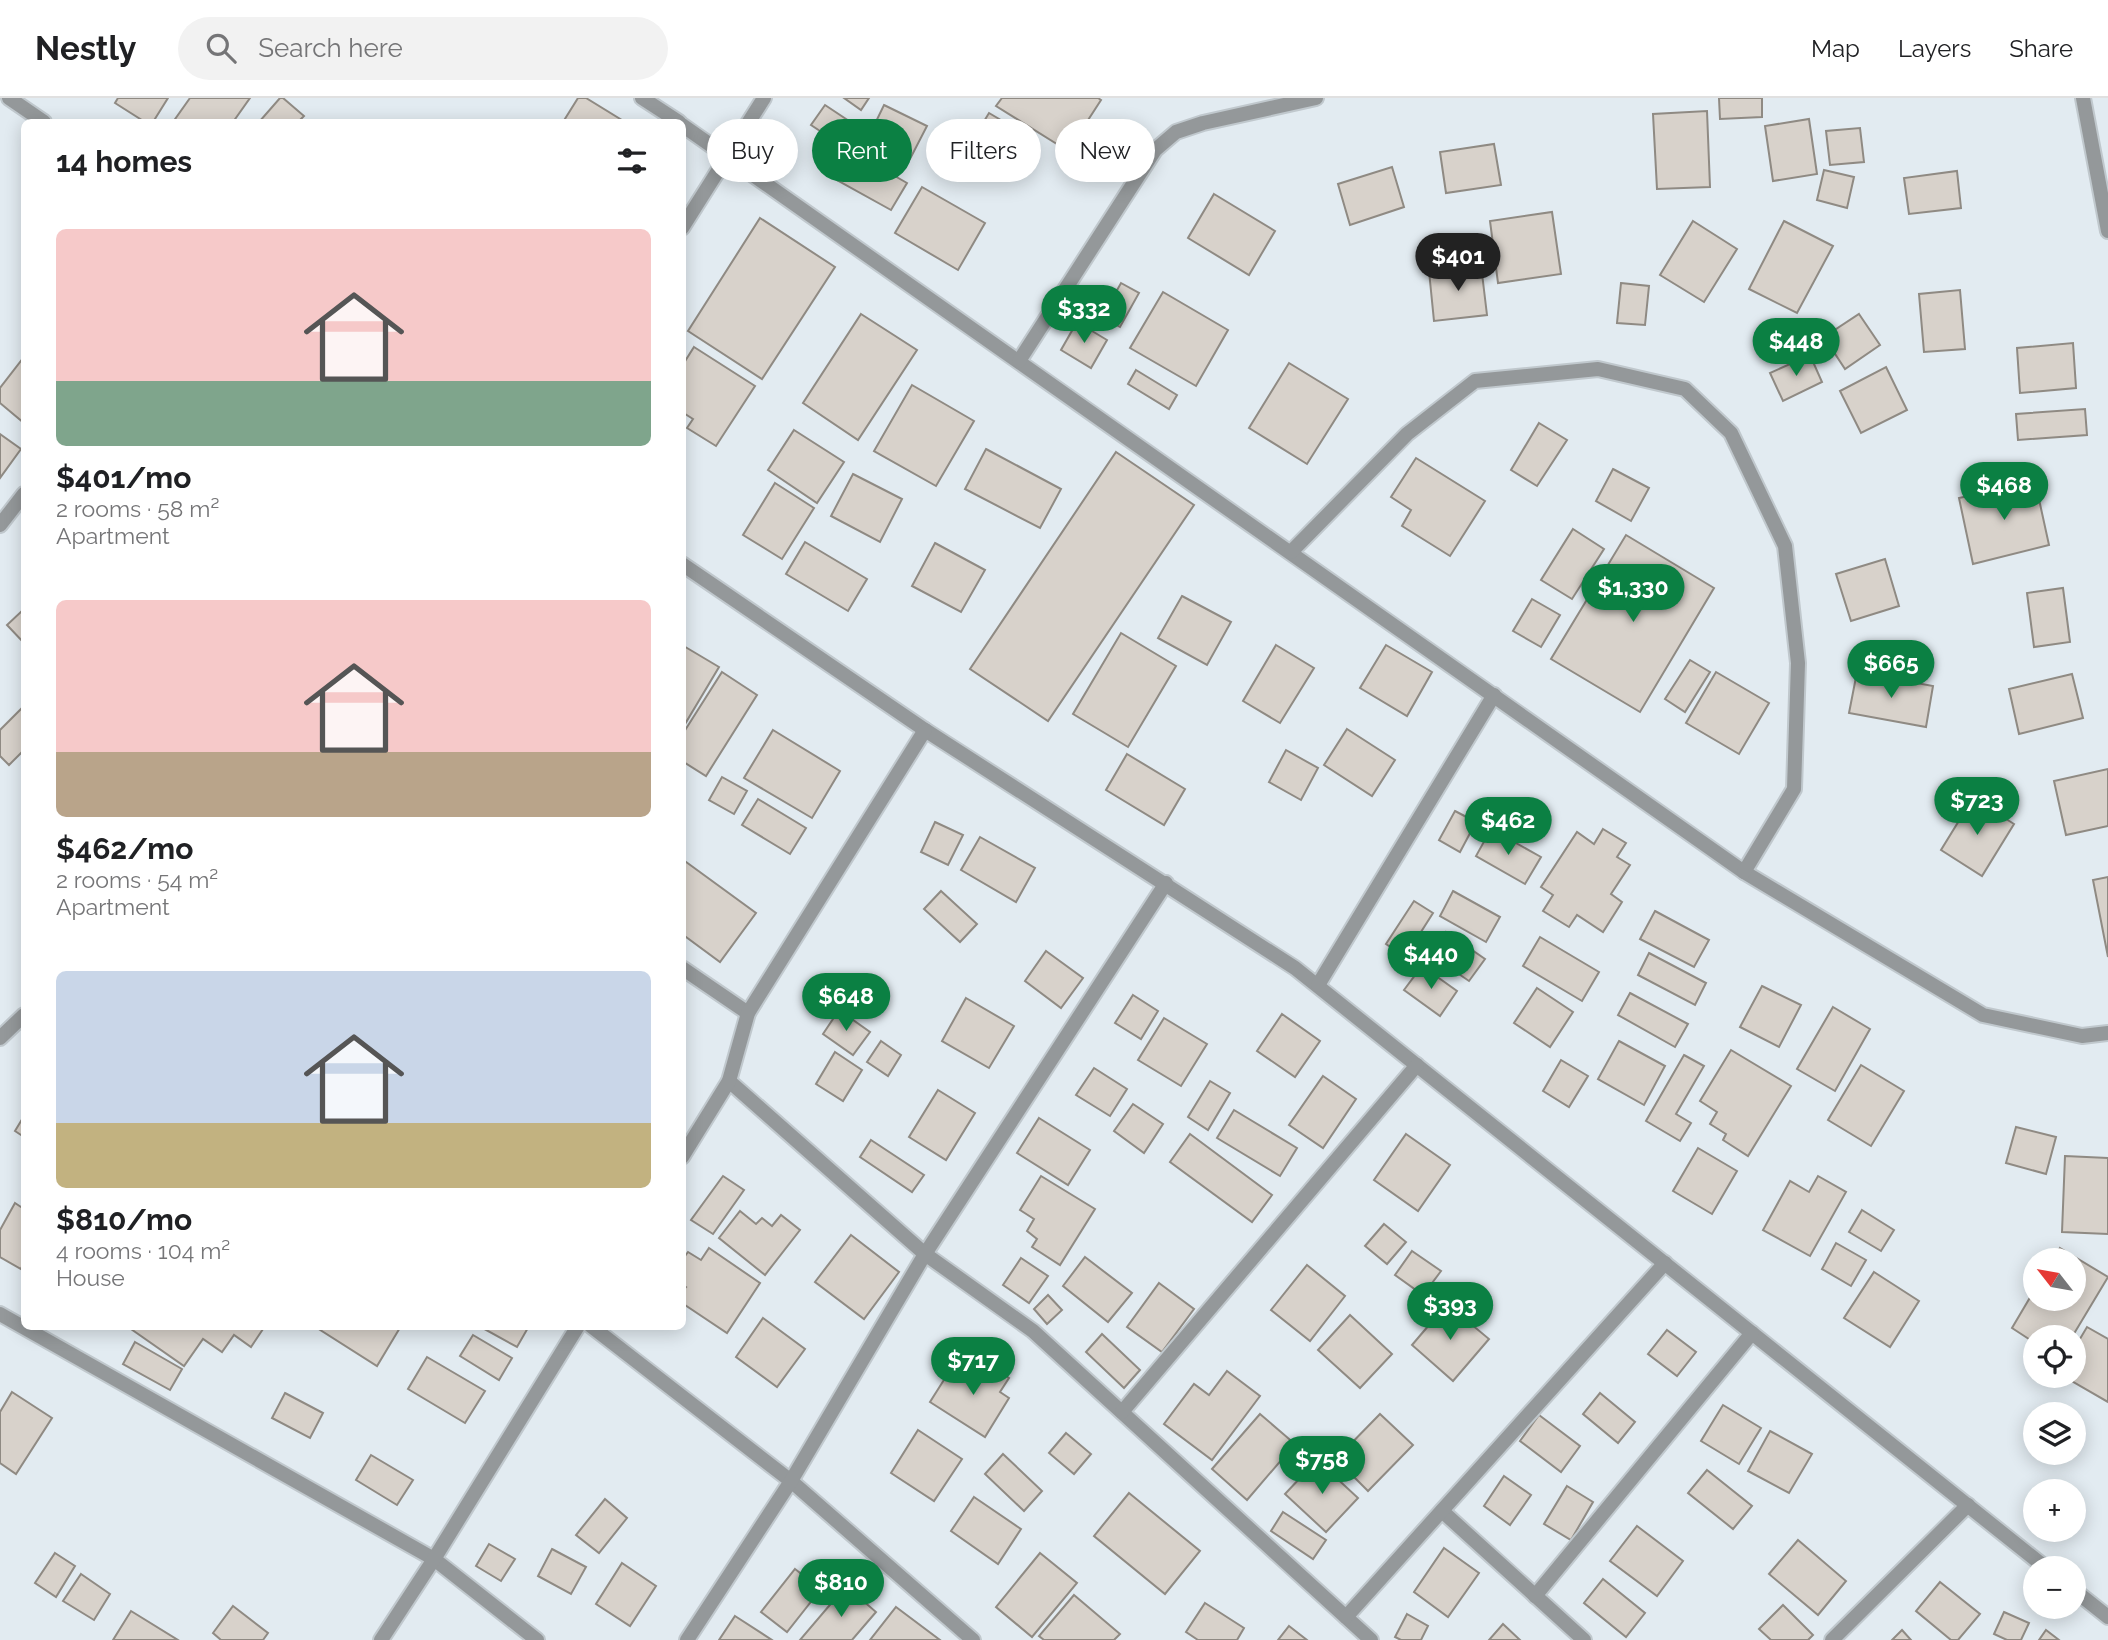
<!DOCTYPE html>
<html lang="en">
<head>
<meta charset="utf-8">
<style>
  :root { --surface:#fff; --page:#f2f2f2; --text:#202124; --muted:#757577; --line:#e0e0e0; --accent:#0b8043 }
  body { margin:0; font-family:Raleway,sans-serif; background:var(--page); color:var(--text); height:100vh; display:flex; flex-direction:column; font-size:26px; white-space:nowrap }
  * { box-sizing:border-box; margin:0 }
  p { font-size:23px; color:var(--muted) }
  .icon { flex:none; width:38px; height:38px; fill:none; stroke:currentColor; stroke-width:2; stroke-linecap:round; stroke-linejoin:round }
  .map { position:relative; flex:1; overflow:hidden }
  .sheet { position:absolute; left:21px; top:21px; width:665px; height:1211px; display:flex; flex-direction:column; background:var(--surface); border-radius:10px; box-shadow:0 4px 18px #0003 }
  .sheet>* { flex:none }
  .guide { position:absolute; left:707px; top:21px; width:665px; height:63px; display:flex; gap:14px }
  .needle { width:46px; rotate:301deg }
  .controls { position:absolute; left:2023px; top:1150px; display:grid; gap:14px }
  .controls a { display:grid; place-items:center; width:63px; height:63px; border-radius:50%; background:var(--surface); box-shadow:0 4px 18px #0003; font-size:35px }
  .price { position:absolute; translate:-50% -60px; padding:0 16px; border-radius:24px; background:var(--accent); color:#fff; font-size:23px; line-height:46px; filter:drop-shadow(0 2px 4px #0008) }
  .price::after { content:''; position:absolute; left:50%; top:42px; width:21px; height:16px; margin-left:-10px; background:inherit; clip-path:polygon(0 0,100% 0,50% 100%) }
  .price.current { background:#222; color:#fff }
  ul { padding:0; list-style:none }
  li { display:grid; align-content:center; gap:14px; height:371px; padding:0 35px }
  li span { display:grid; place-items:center; height:217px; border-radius:10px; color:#555 }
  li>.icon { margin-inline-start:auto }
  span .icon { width:126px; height:126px; fill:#fffc; stroke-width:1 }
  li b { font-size:30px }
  h2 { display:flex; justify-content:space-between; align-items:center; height:84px; padding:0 35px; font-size:30px }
  .chip { padding:0 24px; border-radius:32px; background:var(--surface); box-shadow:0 4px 18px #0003; font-size:24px; line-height:63px }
  .chip.current { background:var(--accent); color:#fff }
  header { display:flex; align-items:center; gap:42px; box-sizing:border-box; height:98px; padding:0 35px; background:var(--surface); border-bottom:2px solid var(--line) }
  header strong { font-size:33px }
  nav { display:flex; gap:38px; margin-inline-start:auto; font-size:24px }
  .search { width:490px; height:63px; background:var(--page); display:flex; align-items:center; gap:18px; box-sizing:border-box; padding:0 24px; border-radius:38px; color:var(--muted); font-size:26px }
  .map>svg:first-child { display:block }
  .building { fill:#d8d2cb; stroke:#8f8a83; stroke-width:2 }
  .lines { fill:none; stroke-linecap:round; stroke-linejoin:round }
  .street-casing { stroke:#c0c8cd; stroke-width:18 }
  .street { stroke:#94989a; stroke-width:14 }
</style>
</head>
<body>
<header>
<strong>Nestly</strong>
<div class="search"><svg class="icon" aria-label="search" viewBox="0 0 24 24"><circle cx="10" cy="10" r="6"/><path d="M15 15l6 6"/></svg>Search here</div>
<nav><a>Map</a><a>Layers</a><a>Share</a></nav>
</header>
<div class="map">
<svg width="2108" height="1542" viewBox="0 0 2108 1542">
  <rect width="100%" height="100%" fill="#e2ebf1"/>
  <g class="building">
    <polygon points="118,0 168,0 153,24 145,24 115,5"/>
    <polygon points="190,0 250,0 233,24 173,24"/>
    <polygon points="280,0 283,0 304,18 298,24 259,24"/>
    <polygon points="578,0 586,0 625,24 563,24"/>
    <polygon points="844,0 869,0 861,12"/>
    <polygon points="1002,0 1098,0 1101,2 1068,53 996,8"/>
    <polygon points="1719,0 1762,0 1762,19 1720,21"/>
    <polygon points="825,7 852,25 838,45 811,27"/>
    <polygon points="884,7 927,28 910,61 868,40"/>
    <polygon points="1707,13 1710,89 1657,91 1653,16"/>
    <polygon points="989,15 1028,38 1008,72 969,48"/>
    <polygon points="1809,21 1817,76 1773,83 1765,28"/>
    <polygon points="1860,30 1864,64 1830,67 1826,33"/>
    <polygon points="1494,46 1501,87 1446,95 1440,54"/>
    <polygon points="853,54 907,85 891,112 837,82"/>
    <polygon points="1392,69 1404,109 1350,127 1338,86"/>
    <polygon points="1824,72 1854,79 1847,110 1817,102"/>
    <polygon points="1957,73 1961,110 1909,116 1904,80"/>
    <polygon points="922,89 985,125 958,172 895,135"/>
    <polygon points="1214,96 1275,133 1249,177 1188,140"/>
    <polygon points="1552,114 1561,176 1498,185 1490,123"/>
    <polygon points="760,120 835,169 762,281 688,233"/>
    <polygon points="1693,123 1737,151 1704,204 1660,177"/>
    <polygon points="1784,123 1833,148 1797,215 1749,191"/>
    <polygon points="1481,167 1487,217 1434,223 1429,173"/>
    <polygon points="1121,185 1139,195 1120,229 1102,219"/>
    <polygon points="1621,185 1649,188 1645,227 1617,225"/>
    <polygon points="1960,192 1965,251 1924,254 1919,196"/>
    <polygon points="1163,194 1228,232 1196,288 1130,250"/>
    <polygon points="861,216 917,252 858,342 803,305"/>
    <polygon points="1859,216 1880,247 1845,271 1824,239"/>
    <polygon points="1077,224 1107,242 1091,270 1061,252"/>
    <polygon points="2073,245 2076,290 2020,295 2017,250"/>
    <polygon points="694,249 755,288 716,348 687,330 693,321 682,314 682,268"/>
    <polygon points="1810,257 1822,284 1783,303 1770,275"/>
    <polygon points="24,259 24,325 0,305 0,290"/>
    <polygon points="1289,265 1348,301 1307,366 1249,330"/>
    <polygon points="1886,269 1907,312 1861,335 1840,293"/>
    <polygon points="1136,272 1177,297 1169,311 1128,286"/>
    <polygon points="912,287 974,323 936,388 874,353"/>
    <polygon points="2085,311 2087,337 2018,342 2016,316"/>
    <polygon points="1539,325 1567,342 1537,388 1511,372"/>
    <polygon points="794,332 844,364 817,405 768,372"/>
    <polygon points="0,336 21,351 0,380"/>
    <polygon points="986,351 1061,391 1040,430 965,391"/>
    <polygon points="1116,354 1194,407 1048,623 970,571"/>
    <polygon points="1416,360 1485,403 1450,458 1402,428 1411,412 1391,399"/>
    <polygon points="1613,371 1649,390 1631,423 1596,403"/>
    <polygon points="853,376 902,401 880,444 831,418"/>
    <polygon points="2035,383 2049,447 1973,466 1959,400"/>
    <polygon points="775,385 814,410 782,461 743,437"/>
    <polygon points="1573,431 1604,451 1572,501 1541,482"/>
    <polygon points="1626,437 1714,490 1640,614 1551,561"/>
    <polygon points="805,444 867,481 848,513 786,476"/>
    <polygon points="935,445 985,472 961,514 912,488"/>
    <polygon points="1885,461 1899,508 1851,523 1836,476"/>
    <polygon points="2063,490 2070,544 2034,549 2027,495"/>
    <polygon points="1182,498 1231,524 1207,567 1158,540"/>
    <polygon points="1532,501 1560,517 1541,549 1513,533"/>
    <polygon points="24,511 24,545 7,527"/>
    <polygon points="1121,535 1176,568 1128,649 1073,616"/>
    <polygon points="682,547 719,569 682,631"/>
    <polygon points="1276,547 1314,570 1280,625 1243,603"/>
    <polygon points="1386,547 1432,574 1407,618 1360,590"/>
    <polygon points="1690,562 1710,574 1685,614 1665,601"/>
    <polygon points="722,574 757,597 706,678 682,663 682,637"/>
    <polygon points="1716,574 1769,605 1739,656 1686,625"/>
    <polygon points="1857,574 1933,588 1926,629 1849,615"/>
    <polygon points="2072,576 2083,620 2019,636 2009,591"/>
    <polygon points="24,608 24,652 9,667 0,658 0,632"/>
    <polygon points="1347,631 1395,662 1372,698 1324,667"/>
    <polygon points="773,632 840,673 812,720 744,680"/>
    <polygon points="1286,652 1318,670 1301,702 1269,684"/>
    <polygon points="1127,656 1185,691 1164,727 1106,692"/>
    <polygon points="2108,671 2108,728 2066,737 2054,683"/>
    <polygon points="722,679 747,693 734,716 709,702"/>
    <polygon points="1973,700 2014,726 1982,778 1941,752"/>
    <polygon points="758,701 806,730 790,756 742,727"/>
    <polygon points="1455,713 1476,724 1460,754 1439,742"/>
    <polygon points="935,724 963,737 948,767 921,754"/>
    <polygon points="1491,731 1541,759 1525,786 1476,758"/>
    <polygon points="1603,731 1626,745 1617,759 1630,767 1611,796 1622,804 1603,834 1577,817 1569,829 1543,813 1553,797 1541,789 1577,734 1594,746"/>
    <polygon points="980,739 1035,770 1016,804 961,772"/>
    <polygon points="682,761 756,815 720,864 682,836"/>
    <polygon points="2108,779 2108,859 2093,782"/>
    <polygon points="941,793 977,826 960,844 924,811"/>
    <polygon points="1453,793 1500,819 1486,844 1440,818"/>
    <polygon points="1414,803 1433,815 1405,859 1386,846"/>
    <polygon points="1655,813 1709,842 1694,869 1640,841"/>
    <polygon points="1446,834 1485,861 1469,883 1431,857"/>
    <polygon points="1540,839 1599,874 1582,903 1523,868"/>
    <polygon points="1046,853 1083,880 1061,910 1025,883"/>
    <polygon points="1649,855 1706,885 1695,907 1638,877"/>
    <polygon points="1422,868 1457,893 1440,918 1404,892"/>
    <polygon points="1762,888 1801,907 1779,949 1740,929"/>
    <polygon points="1537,890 1573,914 1550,949 1514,925"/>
    <polygon points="1630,895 1688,926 1675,949 1618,917"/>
    <polygon points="1133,897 1158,913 1141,941 1115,925"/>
    <polygon points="966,900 1014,928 989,970 942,943"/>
    <polygon points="1833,909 1870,931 1835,993 1797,971"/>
    <polygon points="839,912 870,934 853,957 823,936"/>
    <polygon points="1282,916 1320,943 1295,979 1257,953"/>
    <polygon points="1164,920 1207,946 1181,988 1138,962"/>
    <polygon points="881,943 901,957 888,978 867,964"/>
    <polygon points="1619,943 1665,968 1644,1007 1598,981"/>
    <polygon points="1731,952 1791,988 1748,1058 1723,1042 1726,1036 1710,1026 1717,1014 1700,1003"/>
    <polygon points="835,954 862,972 843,1003 816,986"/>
    <polygon points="1684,957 1704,968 1676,1016 1691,1025 1680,1043 1646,1023"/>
    <polygon points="1561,962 1588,978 1569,1009 1543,993"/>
    <polygon points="1861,967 1904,993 1871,1048 1828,1022"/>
    <polygon points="1094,970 1127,991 1110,1018 1076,997"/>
    <polygon points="1323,978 1356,1001 1323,1050 1289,1027"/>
    <polygon points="1210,983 1230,995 1208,1032 1188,1019"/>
    <polygon points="938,992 975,1015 946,1062 909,1039"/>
    <polygon points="1133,1006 1163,1026 1144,1055 1114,1033"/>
    <polygon points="1234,1012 1297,1050 1280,1078 1217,1040"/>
    <polygon points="24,1018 24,1039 15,1033"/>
    <polygon points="1039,1020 1090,1052 1068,1087 1017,1055"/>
    <polygon points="2016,1029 2056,1039 2046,1076 2006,1065"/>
    <polygon points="1190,1036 1272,1097 1252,1124 1170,1064"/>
    <polygon points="1406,1036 1450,1067 1418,1113 1374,1082"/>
    <polygon points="871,1042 924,1077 912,1094 860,1059"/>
    <polygon points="1698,1050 1737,1073 1712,1116 1673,1093"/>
    <polygon points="2065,1058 2108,1060 2108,1136 2062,1134"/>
    <polygon points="723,1078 744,1092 713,1136 691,1122"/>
    <polygon points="1041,1078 1095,1111 1060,1167 1032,1149 1037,1141 1027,1133 1034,1121 1020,1112"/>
    <polygon points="1818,1078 1846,1094 1810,1158 1763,1132 1790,1083 1809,1094"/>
    <polygon points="15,1105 24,1111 24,1164 21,1171 0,1159 0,1132"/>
    <polygon points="1862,1112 1894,1132 1881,1153 1849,1134"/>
    <polygon points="740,1113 756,1126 762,1120 772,1128 781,1117 800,1132 765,1177 719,1140"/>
    <polygon points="1384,1126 1406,1144 1387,1166 1365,1148"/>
    <polygon points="851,1137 899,1174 864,1221 815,1184"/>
    <polygon points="1836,1145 1866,1162 1851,1188 1822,1171"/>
    <polygon points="709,1150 760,1185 727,1235 682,1205 682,1193 686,1189 682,1186 682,1162 688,1154 701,1162"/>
    <polygon points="2060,1150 2108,1179 2072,1239 2035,1239 2035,1245 2012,1230 2035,1191 2035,1200 2074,1200 2074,1162 2053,1162"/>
    <polygon points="1412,1153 1441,1173 1423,1197 1395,1177"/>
    <polygon points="1085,1159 1132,1195 1108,1224 1063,1188"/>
    <polygon points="1021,1160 1048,1178 1029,1205 1003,1187"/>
    <polygon points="1307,1167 1345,1198 1310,1243 1271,1212"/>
    <polygon points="1874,1174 1919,1203 1890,1249 1844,1220"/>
    <polygon points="1159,1185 1194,1211 1162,1254 1127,1229"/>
    <polygon points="1048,1197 1062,1212 1047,1226 1034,1211"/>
    <polygon points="1447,1206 1489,1241 1453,1283 1412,1247"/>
    <polygon points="1350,1217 1392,1256 1360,1290 1318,1252"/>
    <polygon points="763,1220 805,1251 777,1289 736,1259"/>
    <polygon points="133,1228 265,1228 251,1249 234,1237 222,1254 203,1241 184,1268 131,1231"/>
    <polygon points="314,1228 401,1228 377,1268"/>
    <polygon points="479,1228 529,1228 517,1249"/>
    <polygon points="2087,1229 2108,1241 2108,1304 2063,1278 2074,1278 2074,1251"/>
    <polygon points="1667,1232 1696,1254 1677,1278 1648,1256"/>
    <polygon points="1102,1236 1140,1272 1124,1290 1086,1254"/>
    <polygon points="473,1237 512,1260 499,1282 460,1258"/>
    <polygon points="135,1244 182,1271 170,1292 123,1266"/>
    <polygon points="427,1259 485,1293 465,1325 408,1291"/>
    <polygon points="986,1265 1009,1280 1000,1294 1009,1300 985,1339 930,1304 954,1266 977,1280"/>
    <polygon points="1227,1273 1260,1298 1212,1362 1164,1326 1194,1286 1209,1297"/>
    <polygon points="12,1294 52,1320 16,1376 0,1365 0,1314"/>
    <polygon points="285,1295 323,1315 310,1340 272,1320"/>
    <polygon points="1600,1295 1635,1324 1618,1345 1583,1316"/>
    <polygon points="1723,1307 1761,1330 1739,1366 1701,1343"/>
    <polygon points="1260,1316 1295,1346 1247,1402 1212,1371"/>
    <polygon points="1380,1316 1413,1347 1368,1393 1336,1361"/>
    <polygon points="1539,1317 1580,1348 1561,1374 1520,1343"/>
    <polygon points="918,1332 962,1361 934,1403 891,1375"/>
    <polygon points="1770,1333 1812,1356 1789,1395 1748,1373"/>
    <polygon points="1066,1335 1091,1356 1074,1376 1049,1355"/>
    <polygon points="1003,1356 1042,1393 1024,1413 985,1376"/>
    <polygon points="371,1357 413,1382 397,1407 356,1382"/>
    <polygon points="1317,1362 1358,1400 1326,1434 1285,1396"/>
    <polygon points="1707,1372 1752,1408 1733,1431 1688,1395"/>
    <polygon points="1504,1378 1531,1397 1510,1427 1484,1408"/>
    <polygon points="1567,1388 1593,1404 1571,1442 1544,1426"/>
    <polygon points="1129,1395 1200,1453 1165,1496 1094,1438"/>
    <polygon points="974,1399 1021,1431 998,1466 951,1433"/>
    <polygon points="605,1401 627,1420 599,1455 576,1437"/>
    <polygon points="1283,1414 1326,1442 1313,1461 1271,1433"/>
    <polygon points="1637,1428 1683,1463 1657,1498 1610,1463"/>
    <polygon points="1798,1442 1846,1483 1818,1517 1769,1476"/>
    <polygon points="489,1446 515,1461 501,1483 476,1468"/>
    <polygon points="1444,1450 1479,1475 1448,1519 1414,1494"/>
    <polygon points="552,1451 586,1469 571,1496 538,1478"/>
    <polygon points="55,1455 75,1468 56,1499 35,1485"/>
    <polygon points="1040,1455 1077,1485 1032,1539 996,1509"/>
    <polygon points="622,1465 656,1488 630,1528 596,1506"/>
    <polygon points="795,1471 821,1491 787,1534 761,1514"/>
    <polygon points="81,1476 110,1496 94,1522 63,1503"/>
    <polygon points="1603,1481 1645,1515 1626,1539 1584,1505"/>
    <polygon points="1940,1484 1980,1516 1958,1542 1951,1542 1916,1513"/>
    <polygon points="846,1488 876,1514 852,1542 800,1542"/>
    <polygon points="1074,1497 1120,1536 1114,1542 1044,1542 1039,1538"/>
    <polygon points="1205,1505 1244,1530 1237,1542 1198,1542 1186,1534"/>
    <polygon points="1783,1507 1813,1537 1808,1542 1771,1542 1759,1531"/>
    <polygon points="233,1508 268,1535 263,1542 221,1542 213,1535"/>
    <polygon points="896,1509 940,1542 870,1542"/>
    <polygon points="131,1513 178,1542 113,1542"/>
    <polygon points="2004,1514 2029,1525 2021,1542 2007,1542 1994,1536"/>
    <polygon points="1407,1516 1428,1528 1421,1542 1401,1542 1395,1539"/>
    <polygon points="735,1518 772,1542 719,1542"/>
    <polygon points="1503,1526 1520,1542 1489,1542"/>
    <polygon points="1289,1528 1307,1542 1278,1542"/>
    <polygon points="1902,1532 1911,1542 1892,1542"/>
    <polygon points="2046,1532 2059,1542 2039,1542"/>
  </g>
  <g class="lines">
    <defs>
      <g id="street">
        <polyline points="9,0 44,24"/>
        <polyline points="642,0 679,24"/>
        <polyline points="2083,0 2108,133"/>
        <polyline points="682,27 1744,774 1983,917 2082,938 2108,935"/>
        <polyline points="682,130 764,0"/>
        <polyline points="1019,263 1155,52 1176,34 1203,25 1316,0"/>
        <polyline points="0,427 24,396"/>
        <polyline points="1291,454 1407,336 1475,283 1598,271 1685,291 1731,335 1785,448 1798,565 1794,691 1744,774"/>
        <polyline points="682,466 925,632 1295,870 2046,1470"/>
        <polyline points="682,870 748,915"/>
        <polyline points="1318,887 1494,597"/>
        <polyline points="0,940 24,917"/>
        <polyline points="729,983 925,1156 1033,1233 1371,1542"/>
        <polyline points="682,1059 729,983 748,915 925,632"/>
        <polyline points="0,1216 434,1461 537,1542"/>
        <polyline points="591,1228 791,1383 973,1542"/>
        <polyline points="1122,1314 1417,967"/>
        <polyline points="1442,1413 1584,1542"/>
        <polyline points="2074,1492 2108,1519"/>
        <polyline points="1535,1498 1752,1235"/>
        <polyline points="1346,1519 1665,1165"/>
        <polyline points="381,1542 434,1461 578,1228"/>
        <polyline points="687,1542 791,1383 925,1156 1166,785"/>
        <polyline points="1832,1542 1968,1407"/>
      </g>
    </defs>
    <use href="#street" class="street-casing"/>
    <use href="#street" class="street"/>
  </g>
</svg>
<div class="controls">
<a><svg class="needle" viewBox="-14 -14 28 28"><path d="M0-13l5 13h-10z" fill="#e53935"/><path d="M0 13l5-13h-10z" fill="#757577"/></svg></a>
<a><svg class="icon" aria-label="locate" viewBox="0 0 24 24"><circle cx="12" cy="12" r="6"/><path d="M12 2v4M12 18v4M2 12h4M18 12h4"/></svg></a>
<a><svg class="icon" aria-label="layers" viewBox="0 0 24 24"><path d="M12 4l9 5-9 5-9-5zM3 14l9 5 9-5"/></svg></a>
<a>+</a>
<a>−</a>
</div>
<b class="price current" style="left:1458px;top:195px">$401</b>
<b class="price" style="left:1084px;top:247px">$332</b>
<b class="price" style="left:1796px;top:280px">$448</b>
<b class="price" style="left:2004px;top:424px">$468</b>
<b class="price" style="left:1633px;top:526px">$1,330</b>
<b class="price" style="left:1891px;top:602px">$665</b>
<b class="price" style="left:1977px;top:739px">$723</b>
<b class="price" style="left:1508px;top:759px">$462</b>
<b class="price" style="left:1431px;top:893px">$440</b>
<b class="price" style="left:846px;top:935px">$648</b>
<b class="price" style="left:1450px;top:1244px">$393</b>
<b class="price" style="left:973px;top:1299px">$717</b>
<b class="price" style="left:1322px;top:1398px">$758</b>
<b class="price" style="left:841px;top:1521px">$810</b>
<div class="guide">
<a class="chip">Buy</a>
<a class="chip current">Rent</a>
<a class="chip">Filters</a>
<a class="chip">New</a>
</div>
<section class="sheet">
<h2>14 homes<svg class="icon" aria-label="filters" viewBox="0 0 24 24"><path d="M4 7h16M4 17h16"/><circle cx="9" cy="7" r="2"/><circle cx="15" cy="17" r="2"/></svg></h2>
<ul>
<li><span style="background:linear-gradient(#f6c9c9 70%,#7fa58c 0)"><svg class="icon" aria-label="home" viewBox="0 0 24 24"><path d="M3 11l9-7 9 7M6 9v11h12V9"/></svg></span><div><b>$401/mo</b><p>2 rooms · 58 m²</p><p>Apartment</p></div></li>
<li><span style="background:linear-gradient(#f6c9c9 70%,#b9a48a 0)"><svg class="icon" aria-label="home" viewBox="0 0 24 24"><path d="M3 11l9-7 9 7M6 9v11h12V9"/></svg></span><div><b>$462/mo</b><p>2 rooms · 54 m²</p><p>Apartment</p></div></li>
<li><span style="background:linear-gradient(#c9d6e8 70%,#c2b280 0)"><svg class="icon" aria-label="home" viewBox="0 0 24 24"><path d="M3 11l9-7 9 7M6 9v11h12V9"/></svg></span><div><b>$810/mo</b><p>4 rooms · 104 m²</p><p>House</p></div></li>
</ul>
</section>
</div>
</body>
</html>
